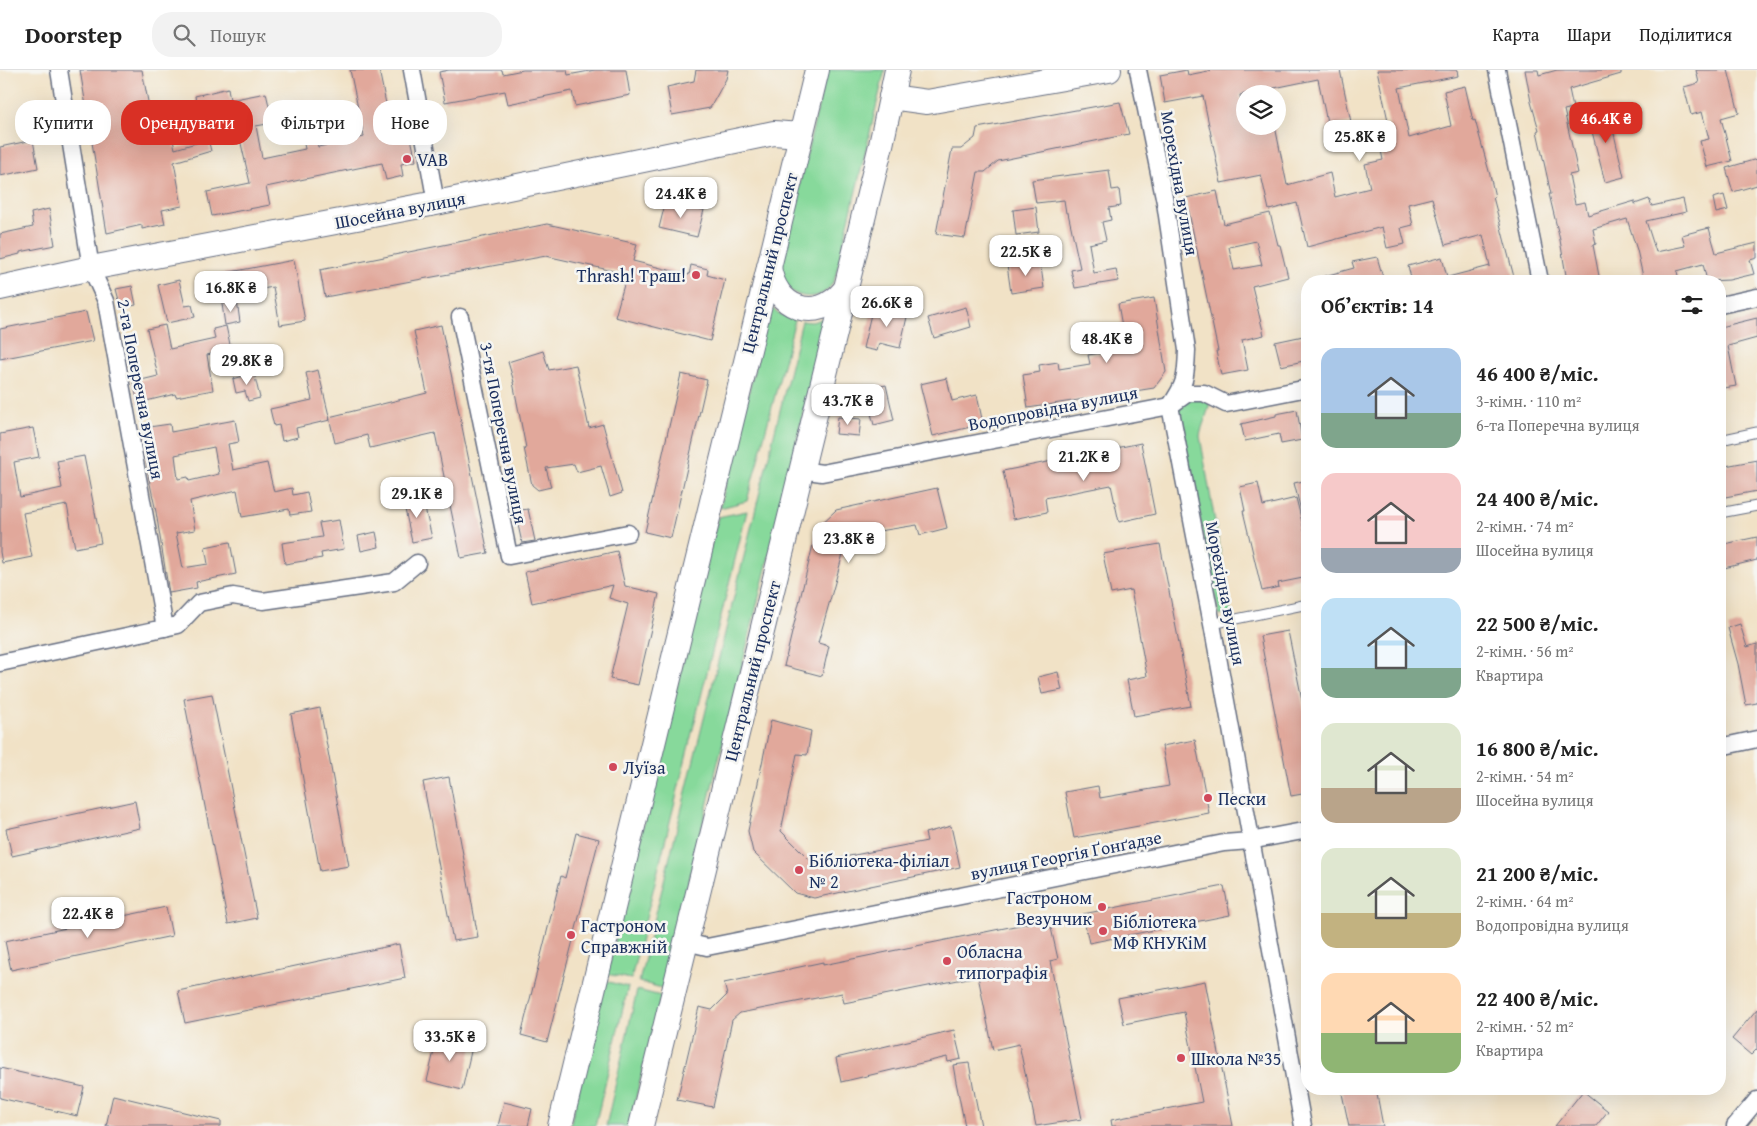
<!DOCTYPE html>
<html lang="uk">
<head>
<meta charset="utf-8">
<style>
  :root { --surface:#fff; --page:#f2f2f2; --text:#222; --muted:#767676; --line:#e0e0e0; --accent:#d93025 }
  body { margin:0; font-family:"Gentium Book Plus",serif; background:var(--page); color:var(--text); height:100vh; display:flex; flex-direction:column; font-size:19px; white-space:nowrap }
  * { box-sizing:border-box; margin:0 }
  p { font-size:16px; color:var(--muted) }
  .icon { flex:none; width:28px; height:28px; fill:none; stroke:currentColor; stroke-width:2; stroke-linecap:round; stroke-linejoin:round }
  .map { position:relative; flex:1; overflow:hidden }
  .panel { position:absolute; left:1301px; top:205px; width:425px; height:820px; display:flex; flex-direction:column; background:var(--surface); border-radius:20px; box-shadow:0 5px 20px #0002 }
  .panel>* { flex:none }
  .hud { position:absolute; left:15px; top:30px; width:475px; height:45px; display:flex; gap:10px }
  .controls { position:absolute; left:1236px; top:15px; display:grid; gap:10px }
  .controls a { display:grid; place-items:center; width:50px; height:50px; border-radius:50%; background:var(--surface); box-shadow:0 5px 20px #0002; font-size:25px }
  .price { position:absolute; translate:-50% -42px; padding:0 11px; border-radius:10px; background:#fff; color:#222; font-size:16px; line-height:32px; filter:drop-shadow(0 1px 2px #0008) }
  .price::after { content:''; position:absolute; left:50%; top:30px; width:15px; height:11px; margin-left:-8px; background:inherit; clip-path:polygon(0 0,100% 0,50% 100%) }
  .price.current { background:var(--accent); color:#fff }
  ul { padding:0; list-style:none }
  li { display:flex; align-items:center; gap:15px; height:125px; padding:0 20px }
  li span { display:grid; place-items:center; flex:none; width:140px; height:100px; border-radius:15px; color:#555 }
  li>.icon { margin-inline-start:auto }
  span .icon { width:60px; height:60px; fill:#fffc; stroke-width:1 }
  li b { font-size:21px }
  h2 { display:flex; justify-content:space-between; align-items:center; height:60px; padding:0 20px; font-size:21px }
  .chip { padding:0 18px; border-radius:20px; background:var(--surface); box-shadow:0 5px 20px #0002; font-size:18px; line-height:45px }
  .chip.current { background:var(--accent); color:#fff }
  header { display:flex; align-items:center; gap:30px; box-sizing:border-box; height:70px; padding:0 25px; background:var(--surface); border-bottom:1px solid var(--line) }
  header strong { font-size:24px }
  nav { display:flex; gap:28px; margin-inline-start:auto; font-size:18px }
  .search { width:350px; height:45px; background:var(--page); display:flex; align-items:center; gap:12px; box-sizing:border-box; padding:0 18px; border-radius:20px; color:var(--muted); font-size:19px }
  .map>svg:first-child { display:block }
  .green { fill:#87d99b; stroke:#51847c }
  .building { fill:#e1a89b; fill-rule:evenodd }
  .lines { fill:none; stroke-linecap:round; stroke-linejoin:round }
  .lane-casing { stroke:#666e82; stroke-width:11 }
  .street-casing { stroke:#666e82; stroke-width:19 }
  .secondary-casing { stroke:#666e82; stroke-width:26 }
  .lane { stroke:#fff; stroke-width:9 }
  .street { stroke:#fff; stroke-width:16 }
  .secondary { stroke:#fff; stroke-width:24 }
  .poi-dot { fill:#d1495b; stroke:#f6f6f2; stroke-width:2 }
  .labels { text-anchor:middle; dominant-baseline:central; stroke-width:5; stroke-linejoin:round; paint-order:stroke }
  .poi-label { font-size:18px; fill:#1b2f5e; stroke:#f6f6f2; text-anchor:start }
  .street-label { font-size:18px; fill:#1b2f5e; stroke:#f6f6f2 }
</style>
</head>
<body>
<header>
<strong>Doorstep</strong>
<div class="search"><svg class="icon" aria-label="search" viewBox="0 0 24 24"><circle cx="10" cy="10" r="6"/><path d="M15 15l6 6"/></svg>Пошук</div>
<nav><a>Карта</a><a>Шари</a><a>Поділитися</a></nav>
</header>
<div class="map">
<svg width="1757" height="1056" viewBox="0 0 1757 1056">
  <rect width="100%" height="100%" fill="#f6f6f2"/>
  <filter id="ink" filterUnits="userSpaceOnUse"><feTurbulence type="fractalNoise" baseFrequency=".02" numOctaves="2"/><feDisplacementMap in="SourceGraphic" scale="10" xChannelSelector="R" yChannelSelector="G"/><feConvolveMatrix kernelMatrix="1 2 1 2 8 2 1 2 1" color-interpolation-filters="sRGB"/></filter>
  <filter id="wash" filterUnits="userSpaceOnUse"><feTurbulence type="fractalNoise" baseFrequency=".0096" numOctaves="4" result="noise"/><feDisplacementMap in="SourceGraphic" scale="20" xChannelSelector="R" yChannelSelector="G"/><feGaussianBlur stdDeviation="1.12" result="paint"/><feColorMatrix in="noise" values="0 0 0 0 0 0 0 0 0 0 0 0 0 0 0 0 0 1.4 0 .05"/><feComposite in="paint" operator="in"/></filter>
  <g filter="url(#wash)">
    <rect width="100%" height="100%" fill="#f1e2c6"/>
    <g class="green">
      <path d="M827,0H885L835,208C833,211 832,215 829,218C819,230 797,229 787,217C783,211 782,201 780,195Z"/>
      <polygon points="770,237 780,244 795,250 747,431 720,438"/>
      <polygon points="825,248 783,430 662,918 639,912 802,251 812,252"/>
      <path d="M1191,327L1210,332C1208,344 1202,354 1200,366L1231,543L1228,546L1219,545L1179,344L1180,337Z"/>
      <polygon points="747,441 631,909 607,904 718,447"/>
      <polygon points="605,911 628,917 595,1056 570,1056"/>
      <polygon points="637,920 661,926 629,1056 606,1056"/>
    </g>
    <g id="blocks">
      <g class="building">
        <polygon points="80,0 142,0 150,42 153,42 157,60 170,57 175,79 203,71 195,26 228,18 230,30 266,23 273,53 256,56 262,88 305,79 299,49 313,47 318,77 364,67 350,0 379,0 390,53 407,50 416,91 401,94 403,106 386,110 382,93 266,117 270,135 212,146 207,122 250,113 240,69 237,70 236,67 209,73 211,81 174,92 182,136 162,140 165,154 142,159 142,155 107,163"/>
        <polygon points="449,0 502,0 503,4 523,0 567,0 568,5 595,0 626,0 630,25 575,36 572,21 508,34 505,21 445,32 439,2"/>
        <polygon points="696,0 728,0 726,9 710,38 672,45 667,17 694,11"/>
        <polygon points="1187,0 1188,5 1213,0 1340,0 1351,52 1328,57 1318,9 1240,25 1245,56 1275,56 1287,115 1330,103 1335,127 1370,118 1365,94 1383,90 1379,71 1392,69 1377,0 1457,0 1458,6 1399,18 1409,68 1451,56 1444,21 1465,16 1473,51 1475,50 1490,105 1495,127 1493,127 1514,207 1495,211 1448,211 1448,207 1490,196 1483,165 1445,175 1432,128 1408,134 1413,155 1401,158 1405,174 1387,178 1382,157 1307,177 1297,133 1269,140 1261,105 1221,113 1203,26 1165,33 1160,5"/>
        <polygon points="1525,0 1538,0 1539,5 1557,0 1621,0 1621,4 1569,19 1573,38 1564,40 1578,103 1569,105 1575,134 1585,132 1588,145 1635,131 1635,134 1649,129 1652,136 1683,129 1686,142 1646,151 1656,182 1685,176 1682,165 1709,158 1716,183 1757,173 1757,188 1750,190 1754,204 1729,210 1707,211 1703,194 1677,201 1679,211 1644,211 1637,180 1627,149 1593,159 1596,174 1593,175 1600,211 1567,211 1560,170 1549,124 1551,124 1537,61 1539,60 1531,32"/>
        <polygon points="1696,0 1728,0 1739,43 1721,48 1732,91 1707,97 1700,71 1709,69 1702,42 1691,45 1684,17 1699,13"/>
        <polygon points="1120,32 1129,64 998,91 985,102 978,102 965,168 936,164 952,79 961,79 975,68 977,58"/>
        <polygon points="1608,38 1624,107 1605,112 1587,42"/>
        <polygon points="33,70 38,98 0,106 0,77"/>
        <polygon points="1757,89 1757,115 1733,122 1726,98"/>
        <polygon points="1109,100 1112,120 1119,119 1121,136 1109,138 1111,150 1102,152 1106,170 1089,174 1094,203 1116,199 1118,211 1075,218 1071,200 1080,198 1068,143 1066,143 1064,130 1036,133 1032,110"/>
        <path d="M1217,121L1224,154L1270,143L1278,175H1280L1288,207L1252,216L1264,265L1242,270L1248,300L1221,305L1216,281H1218L1186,128ZM1256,171L1262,195L1234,200L1229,177Z"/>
        <polygon points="1724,125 1728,140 1716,143 1713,128"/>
        <polygon points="666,130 704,140 697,167 659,158"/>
        <polygon points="1036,137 1039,162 1016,165 1013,140"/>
        <polygon points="49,139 55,175 20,182 20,184 0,189 0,164 33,157 31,143"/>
        <polygon points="547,154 637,174 633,191 689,205 691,195 708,199 707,205 725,210 710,271 615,247 627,204 546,186 325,227 320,200"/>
        <polygon points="1377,187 1384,211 1322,211 1321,207 1354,198 1352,192"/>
        <polygon points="1442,187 1448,211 1412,211 1408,196"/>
        <polygon points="294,190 305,251 280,255 273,217 225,226 220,204"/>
        <polygon points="1040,190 1044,218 1011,223 1007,195"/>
        <polygon points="179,210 185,236 192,235 195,247 167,253 158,215"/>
        <polygon points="132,216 136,235 121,238 116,219"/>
        <polygon points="1154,228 1166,302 1154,318 1028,338 1023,305 1040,302 1039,295 1058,292 1059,299 1090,294 1088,285 1126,279 1118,234"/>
        <polygon points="237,231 240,252 225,255 222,234"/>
        <polygon points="889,234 909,238 900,278 879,273 877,281 863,278 871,244 885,247"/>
        <polygon points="966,237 971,257 934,268 928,248"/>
        <polygon points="86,242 93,271 0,289 0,259"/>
        <polygon points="1757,248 1757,268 1728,276 1736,316 1724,318 1720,299 1720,257"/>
        <polygon points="165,255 170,279 215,269 213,259 226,256 231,279 207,285 213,320 176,327 175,324 138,333 133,312 158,306 147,259"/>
        <polygon points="441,255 488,483 461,488 435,363 370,378 367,365 335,373 329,347 427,323 414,261"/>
        <polygon points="1308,265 1308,290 1281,296 1275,272"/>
        <polygon points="543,281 549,300 576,295 589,358 603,354 622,423 610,427 601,396 577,402 574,394 546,398 551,417 538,420 532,415 524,378 526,378 513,312 514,312 508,292"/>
        <polygon points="318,300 330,350 296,358 298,367 282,371 279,355 274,356 270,339 312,330 306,303"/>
        <polygon points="254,303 260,328 248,331 245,321 236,323 233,309"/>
        <polygon points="681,304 707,310 671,468 645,462"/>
        <polygon points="947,308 952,331 977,325 983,354 933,366 920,314"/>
        <polygon points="886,315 894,350 874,355 865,320"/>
        <polygon points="1297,340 1302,370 1281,374 1279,364 1245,371 1241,354 1276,346 1276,344"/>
        <polygon points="838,347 861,349 859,366 836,364"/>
        <path d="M235,350L239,372L228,374L233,400L267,393L274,422L292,418L293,425L307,422L311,442L290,445L289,439L242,447L237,420L190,431L195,460L176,463L183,498L208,494L205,477L230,472L236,504L196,512L197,518L169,523L156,442L149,409L142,358L170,354L171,362ZM214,377L219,404L189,411L188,407L178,409L175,385Z"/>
        <polygon points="33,358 39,387 14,392 20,427 62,418 57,391 84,386 101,473 75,478 67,435 23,443 32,487 2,493 0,482 0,364"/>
        <polygon points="1141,373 1155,444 1119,452 1111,415 1045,428 1047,442 1013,449 1003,401"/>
        <polygon points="1757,390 1757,421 1720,428 1720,397"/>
        <polygon points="1308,410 1308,448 1303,448 1294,413"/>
        <polygon points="1258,413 1263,436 1296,428 1305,464 1308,463 1308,507 1278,513 1279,517 1262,521 1243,441 1245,441 1240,417"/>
        <polygon points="937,418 947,458 920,465 917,455 848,466 818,573 829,576 822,606 784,596 817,458 836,440"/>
        <polygon points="422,426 432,468 412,472 403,430"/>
        <polygon points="528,439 535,471 522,473 515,441"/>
        <polygon points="339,450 344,479 321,483 322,488 285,494 282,473 322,467 319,453"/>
        <polygon points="376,462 379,477 361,481 358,466"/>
        <polygon points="1757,467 1757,490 1720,499 1720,475"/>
        <polygon points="1160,474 1191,636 1134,646 1127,610 1147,606 1131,520 1111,524 1103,484"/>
        <polygon points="617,481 625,516 659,524 638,615 610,609 628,534 609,528 613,515 532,533 525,502"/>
        <polygon points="1740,554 1747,577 1757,574 1757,633 1746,635 1738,594 1728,558"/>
        <polygon points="1288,561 1308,659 1308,723 1291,726 1260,566"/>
        <polygon points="1058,602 1062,620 1042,624 1038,607"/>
        <polygon points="212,624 257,848 228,854 184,629"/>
        <polygon points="320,638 349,796 320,801 291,644"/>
        <polygon points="771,650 811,661 807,685 797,684 781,761 813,793 927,771 925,763 951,756 960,797 814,828 795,823 753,782 748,761"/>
        <polygon points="1195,670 1209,743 1074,768 1065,722 1098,716 1100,728 1169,716 1162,676"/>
        <polygon points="449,707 478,867 453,871 423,712"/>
        <polygon points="135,731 140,758 12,786 6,759"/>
        <polygon points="576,763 599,769 547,972 521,965 561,806 565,808"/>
        <polygon points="1224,816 1230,845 1089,873 1083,844"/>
        <polygon points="166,837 172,866 11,900 5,871"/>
        <polygon points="1049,849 1058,889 1050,891 1082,1049 1036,1056 1019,974 993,980 978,906 844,933 842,923 740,943 732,950 713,1037 677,1030 699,937 712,940 727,925 724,913 823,892 823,895"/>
        <polygon points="399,874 405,908 185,953 178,921"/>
        <polygon points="1205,911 1233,1056 1112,1056 1111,1050 1202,1032 1184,942 1124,954 1118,928"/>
        <polygon points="1757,939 1757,979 1751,985 1732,969"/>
        <polygon points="954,960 961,989 948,992 947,987 841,1012 836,988"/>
        <polygon points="438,964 473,973 462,1020 427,1011"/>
        <polygon points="969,993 976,1031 981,1056 965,1056 956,1012 953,995"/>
        <polygon points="0,998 84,1017 77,1046 0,1028"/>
        <polygon points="1341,1019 1376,1019 1383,1056 1349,1056"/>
        <polygon points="1583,1021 1608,1041 1596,1056 1555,1056"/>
        <polygon points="113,1025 221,1051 221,1056 106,1056"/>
        <polygon points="504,1032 532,1039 528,1056 498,1056"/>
      </g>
    </g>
  </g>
  <g filter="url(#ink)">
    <use href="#blocks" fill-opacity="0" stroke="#666e82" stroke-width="1"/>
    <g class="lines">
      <defs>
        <g id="lane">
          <polyline points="1720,370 1757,362"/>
          <polyline points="1720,443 1757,436"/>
          <polyline points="1212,554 1308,534"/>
        </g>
        <g id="street">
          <polyline points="59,0 91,198 106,231 165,558"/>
          <polyline points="412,0 436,133"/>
          <path d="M1138,0L1165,132L1187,280C1186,307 1186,313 1170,336L1212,554L1303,1056"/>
          <polyline points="1497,0 1540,211"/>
          <polyline points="1720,235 1757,227"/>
          <polyline points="460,247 509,486 628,463"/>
          <polyline points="801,400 822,403 1170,336 1188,323 1204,323 1226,334 1308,318"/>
          <polyline points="0,593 178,555 199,533 233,526 263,531 394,512 417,493"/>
          <polyline points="1720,677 1757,669"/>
          <polyline points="686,872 707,877 1224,773 1250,771 1308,760"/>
          <polyline points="1735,1056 1757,1030"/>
        </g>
        <g id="secondary">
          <polyline points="891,27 927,32 1109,0"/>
          <path d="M769,197C775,239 816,254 844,221"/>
          <polyline points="0,218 91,198 436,133 774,63 800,65"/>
          <polyline points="560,1056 817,0"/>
          <polyline points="641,1056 881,75 897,0"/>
        </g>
      </defs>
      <use href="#lane" class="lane-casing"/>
      <use href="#street" class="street-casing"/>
      <use href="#secondary" class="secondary-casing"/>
      <use href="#lane" class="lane"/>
      <use href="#street" class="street"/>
      <use href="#secondary" class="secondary"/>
    </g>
  </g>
  <g class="poi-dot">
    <circle cx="407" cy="89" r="5"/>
    <circle cx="696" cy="205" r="5"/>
    <circle cx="613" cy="697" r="5"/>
    <circle cx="1208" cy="728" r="5"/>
    <circle cx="799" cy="800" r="5"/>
    <circle cx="1102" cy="837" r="5"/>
    <circle cx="1103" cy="861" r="5"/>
    <circle cx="571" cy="865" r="5"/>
    <circle cx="947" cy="891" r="5"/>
    <circle cx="1181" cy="988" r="5"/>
  </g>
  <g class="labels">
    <g class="poi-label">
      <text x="417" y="89">VAB</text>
      <text x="686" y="205" text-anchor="end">Thrash! Траш!</text>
      <text x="623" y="697">Луїза</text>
      <text x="1218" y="728">Пески</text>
      <text x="809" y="790">Бібліотека-філіал<tspan x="809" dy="21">№ 2</tspan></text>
      <text x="1092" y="827" text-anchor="end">Гастроном<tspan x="1092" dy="21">Везунчик</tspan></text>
      <text x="1113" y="851">Бібліотека<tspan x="1113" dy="21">МФ КНУКіМ</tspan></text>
      <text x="581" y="855">Гастроном<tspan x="581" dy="21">Справжній</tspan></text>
      <text x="957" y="881">Обласна<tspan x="957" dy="21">типографія</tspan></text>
      <text x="1191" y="988">Школа №35</text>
    </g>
    <g class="street-label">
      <text transform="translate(1180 113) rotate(80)">Морехідна вулиця</text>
      <text transform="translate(400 140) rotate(-11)">Шосейна вулиця</text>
      <text transform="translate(769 193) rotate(-76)">Центральний проспект</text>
      <text transform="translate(141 319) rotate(79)">2-га Поперечна вулиця</text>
      <text transform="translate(1053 338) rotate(-11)">Водопровідна вулиця</text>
      <text transform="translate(504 363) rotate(79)">3-тя Поперечна вулиця</text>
      <text transform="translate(1226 523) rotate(79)">Морехідна вулиця</text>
      <text transform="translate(752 601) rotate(-76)">Центральний проспект</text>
      <text transform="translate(1066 785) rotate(-11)">вулиця Георгія Ґонґадзе</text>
    </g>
  </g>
</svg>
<div class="controls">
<a><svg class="icon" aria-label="layers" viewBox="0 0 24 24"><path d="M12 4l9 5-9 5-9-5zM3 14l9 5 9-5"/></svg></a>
</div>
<b class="price current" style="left:1606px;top:74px">46.4K ₴</b>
<b class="price" style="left:1360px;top:92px">25.8K ₴</b>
<b class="price" style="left:681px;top:149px">24.4K ₴</b>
<b class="price" style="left:1026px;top:207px">22.5K ₴</b>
<b class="price" style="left:231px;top:243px">16.8K ₴</b>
<b class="price" style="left:887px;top:258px">26.6K ₴</b>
<b class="price" style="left:1107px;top:294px">48.4K ₴</b>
<b class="price" style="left:247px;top:316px">29.8K ₴</b>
<b class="price" style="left:848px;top:356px">43.7K ₴</b>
<b class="price" style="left:1084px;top:412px">21.2K ₴</b>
<b class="price" style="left:417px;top:449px">29.1K ₴</b>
<b class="price" style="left:849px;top:494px">23.8K ₴</b>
<b class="price" style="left:88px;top:869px">22.4K ₴</b>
<b class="price" style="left:450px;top:992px">33.5K ₴</b>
<div class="hud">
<a class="chip">Купити</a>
<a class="chip current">Орендувати</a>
<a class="chip">Фільтри</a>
<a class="chip">Нове</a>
</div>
<section class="panel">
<h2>Об’єктів: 14<svg class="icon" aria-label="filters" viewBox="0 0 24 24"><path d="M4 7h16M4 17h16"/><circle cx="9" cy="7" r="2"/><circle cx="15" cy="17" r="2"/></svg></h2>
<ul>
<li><span style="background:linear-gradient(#a9c7e8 65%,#7fa58c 0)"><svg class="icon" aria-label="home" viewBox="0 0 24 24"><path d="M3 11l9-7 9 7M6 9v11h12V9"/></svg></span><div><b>46 400 ₴/міс.</b><p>3-кімн. · 110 m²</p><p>6-та Поперечна вулиця</p></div></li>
<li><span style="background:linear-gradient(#f6c9c9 75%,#9aa5b1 0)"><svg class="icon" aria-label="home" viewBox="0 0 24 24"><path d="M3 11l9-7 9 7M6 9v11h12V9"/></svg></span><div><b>24 400 ₴/міс.</b><p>2-кімн. · 74 m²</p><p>Шосейна вулиця</p></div></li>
<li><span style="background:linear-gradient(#bfe0f5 70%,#7fa58c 0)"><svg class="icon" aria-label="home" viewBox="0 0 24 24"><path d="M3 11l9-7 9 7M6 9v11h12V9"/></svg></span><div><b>22 500 ₴/міс.</b><p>2-кімн. · 56 m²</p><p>Квартира</p></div></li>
<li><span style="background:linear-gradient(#dfe7d0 65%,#b9a48a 0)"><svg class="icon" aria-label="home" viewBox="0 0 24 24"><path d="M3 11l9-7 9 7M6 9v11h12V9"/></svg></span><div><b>16 800 ₴/міс.</b><p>2-кімн. · 54 m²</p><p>Шосейна вулиця</p></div></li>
<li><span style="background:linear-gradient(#dfe7d0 65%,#c2b280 0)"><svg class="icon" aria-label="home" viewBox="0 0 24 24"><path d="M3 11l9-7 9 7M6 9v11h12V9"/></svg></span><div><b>21 200 ₴/міс.</b><p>2-кімн. · 64 m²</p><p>Водопровідна вулиця</p></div></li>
<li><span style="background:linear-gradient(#ffd9b3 60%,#8fb573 0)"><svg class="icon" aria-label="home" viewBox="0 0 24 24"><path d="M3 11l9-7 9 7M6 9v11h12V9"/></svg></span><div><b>22 400 ₴/міс.</b><p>2-кімн. · 52 m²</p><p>Квартира</p></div></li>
</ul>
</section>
</div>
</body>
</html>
